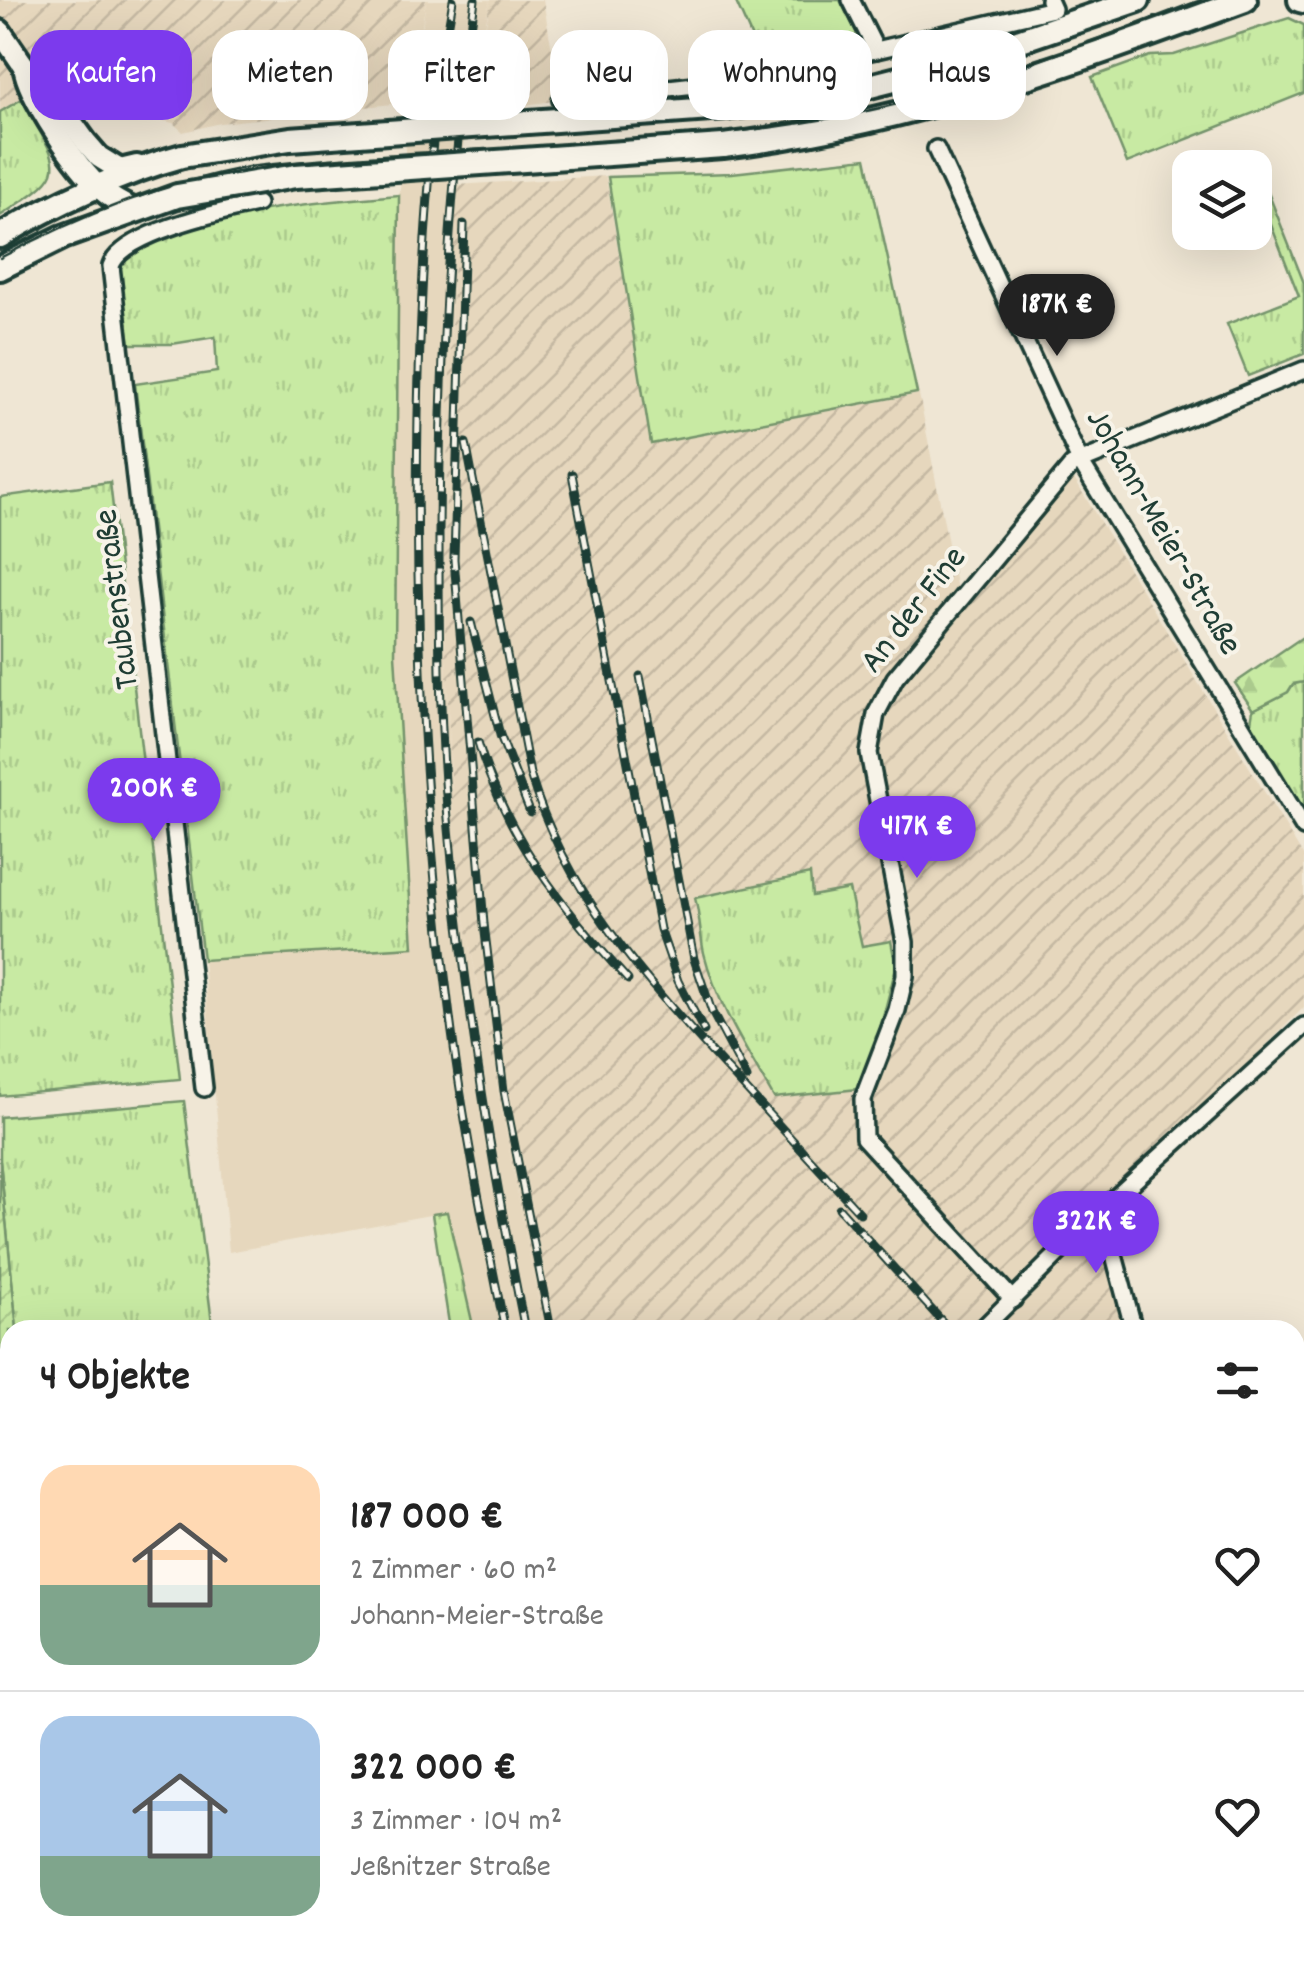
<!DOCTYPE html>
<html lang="de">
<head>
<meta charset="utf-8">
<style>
  :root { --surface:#fff; --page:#f6f6f6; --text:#222; --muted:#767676; --line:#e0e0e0; --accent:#7c3aed }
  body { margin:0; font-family:Dekko,sans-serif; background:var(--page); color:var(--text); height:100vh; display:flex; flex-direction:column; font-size:38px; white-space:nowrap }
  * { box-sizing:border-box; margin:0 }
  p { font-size:32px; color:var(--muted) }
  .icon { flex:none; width:55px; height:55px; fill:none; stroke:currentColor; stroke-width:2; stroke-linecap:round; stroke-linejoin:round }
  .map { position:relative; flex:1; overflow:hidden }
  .drawer { position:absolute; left:0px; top:1320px; width:1305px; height:642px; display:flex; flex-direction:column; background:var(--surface); border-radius:30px 30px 0 0; box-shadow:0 10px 40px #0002 }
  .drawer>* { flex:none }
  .banner { position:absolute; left:30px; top:30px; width:1245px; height:90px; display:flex; gap:20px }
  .tools { position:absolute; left:1172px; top:150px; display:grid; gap:20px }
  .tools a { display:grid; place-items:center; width:100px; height:100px; border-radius:20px; background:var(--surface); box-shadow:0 10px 40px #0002; font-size:50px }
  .price { position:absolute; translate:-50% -85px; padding:0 22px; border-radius:35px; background:var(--accent); color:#fff; font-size:32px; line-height:65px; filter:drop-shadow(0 2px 5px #0008) }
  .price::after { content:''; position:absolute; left:50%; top:60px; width:30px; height:22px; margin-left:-15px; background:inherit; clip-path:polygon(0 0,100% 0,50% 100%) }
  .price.on { background:#222; color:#fff }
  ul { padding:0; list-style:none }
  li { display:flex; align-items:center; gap:30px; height:250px; padding:0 40px }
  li+li { border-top:2px solid var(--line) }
  li span { display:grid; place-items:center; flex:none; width:280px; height:200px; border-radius:30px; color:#555 }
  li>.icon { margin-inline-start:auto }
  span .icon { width:120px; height:120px; fill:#fffc; stroke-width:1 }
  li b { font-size:42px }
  h2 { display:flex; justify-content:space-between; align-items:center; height:120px; padding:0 40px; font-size:42px }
  .chip { padding:0 35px; border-radius:30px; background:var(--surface); box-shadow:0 10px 40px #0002; font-size:35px; line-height:90px }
  .chip.on { background:var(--accent); color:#fff }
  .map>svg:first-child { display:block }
  .built { fill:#e6d7bd }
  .industrial { fill:url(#industrial-furrows) }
  .grass { fill:url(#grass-tufts); stroke:#74946c; stroke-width:2.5 }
  .forest { fill:url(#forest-firs); stroke:#74946c; stroke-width:2.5 }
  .garden { fill:url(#garden-furrows); stroke:#74946c; stroke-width:2.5 }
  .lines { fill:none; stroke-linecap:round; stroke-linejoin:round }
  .minor-casing { stroke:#1f3d34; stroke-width:22 }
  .tertiary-casing { stroke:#1f3d34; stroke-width:28 }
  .secondary-casing { stroke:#1f3d34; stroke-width:30 }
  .minor { stroke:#f7f3e8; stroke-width:15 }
  .tertiary { stroke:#f7f3e8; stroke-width:20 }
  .secondary { stroke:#f7f3e8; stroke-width:22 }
  .tram { stroke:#1f3d34; stroke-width:2.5 }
  .rail-casing { stroke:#1f3d34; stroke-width:9 }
  .rail { stroke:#f7f3e8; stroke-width:5; stroke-dasharray:15; stroke-linecap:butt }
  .secondary-bridge-casing { stroke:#1f3d34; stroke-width:30; stroke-linecap:butt }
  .secondary-bridge { stroke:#f7f3e8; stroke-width:22 }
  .labels { text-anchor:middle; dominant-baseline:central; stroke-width:8; stroke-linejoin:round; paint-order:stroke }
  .street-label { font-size:35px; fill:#1f3d34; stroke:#f7f3e8 }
</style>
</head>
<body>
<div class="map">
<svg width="1304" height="1962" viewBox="0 0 1304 1962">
  <defs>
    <pattern id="industrial-furrows" width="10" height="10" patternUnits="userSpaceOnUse" patternTransform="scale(2.5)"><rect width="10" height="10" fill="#e6d7bd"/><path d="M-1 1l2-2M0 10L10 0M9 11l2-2" fill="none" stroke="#c5b9a3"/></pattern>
    <pattern id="grass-tufts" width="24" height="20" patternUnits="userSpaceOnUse" patternTransform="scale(2.5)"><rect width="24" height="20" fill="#c8eaa3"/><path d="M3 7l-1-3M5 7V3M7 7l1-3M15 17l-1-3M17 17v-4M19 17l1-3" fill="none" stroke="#abca8d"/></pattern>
    <pattern id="forest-firs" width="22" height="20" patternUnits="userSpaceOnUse" patternTransform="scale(2.5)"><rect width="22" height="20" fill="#c8eaa3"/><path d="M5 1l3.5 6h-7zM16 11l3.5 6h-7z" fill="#abca8d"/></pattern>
    <pattern id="garden-furrows" width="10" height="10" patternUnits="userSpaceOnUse" patternTransform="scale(2.5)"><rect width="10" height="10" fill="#c8eaa3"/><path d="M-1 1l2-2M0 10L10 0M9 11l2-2" fill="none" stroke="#abca8d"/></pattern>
  </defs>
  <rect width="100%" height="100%" fill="#efe6d4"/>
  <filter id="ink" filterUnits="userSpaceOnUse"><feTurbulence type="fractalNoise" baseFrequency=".01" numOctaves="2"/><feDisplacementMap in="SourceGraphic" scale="20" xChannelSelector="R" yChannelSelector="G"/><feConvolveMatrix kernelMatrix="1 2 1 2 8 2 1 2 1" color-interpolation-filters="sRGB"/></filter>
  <g filter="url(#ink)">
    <g class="built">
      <polygon points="426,0 490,0 456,185 443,588 455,868 544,1330 474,1330 446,1212 229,1252 203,960 413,946 395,654 399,195"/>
      <polygon points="1304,1350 1304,1552 1295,1553 1295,1353"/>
    </g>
    <g class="industrial">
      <polygon points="0,0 426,0 410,102 220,123 183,132 173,123 126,112 92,88 60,58 22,99 0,112"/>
      <polygon points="490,0 543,0 561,100 472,112"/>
      <polygon points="606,176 651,444 919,394 960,605 1073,477 1304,857 1304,1007 1097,1217 1127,1330 544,1330 455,868 443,588 456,185"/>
      <polygon points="10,1401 10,1735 0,1737 0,1403"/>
      <polygon points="1295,1743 1304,1827 1304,1962 674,1962 672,1953 1295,1952"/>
    </g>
    <g class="grass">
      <polygon points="735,0 840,0 858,35 760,56"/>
      <polygon points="1289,18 1304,25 1304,93 1127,163 1092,77 1150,56 1174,55"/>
      <path d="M22,99C61,172 74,168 0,216V112Z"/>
      <polygon points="866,158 917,393 651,444 608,177 732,173"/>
      <polygon points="1256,162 1304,283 1304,354 1248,376 1227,324 1299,296 1255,184 1255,168 1248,165"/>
      <path d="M399,195L395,654L413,947L203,960L135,384L217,372L215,337L172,344H130L119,265C154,214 337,200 399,195Z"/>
      <polygon points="110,482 180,1079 0,1096 0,497"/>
      <polygon points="1304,682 1304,812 1250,728 1253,710 1288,692 1293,684"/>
      <path d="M810,874L812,896L849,889L862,946L891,941L896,967L880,1029L858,1089L774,1098C748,1052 717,1005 704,953C700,936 700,916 695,898Z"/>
      <polygon points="184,1101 213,1330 17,1330 0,1161 0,1117"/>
      <polygon points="447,1212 474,1330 450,1330 432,1214"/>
    </g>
    <polygon class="forest" points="1304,636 1304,682 1293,684 1288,692 1253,710 1235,683"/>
    <g class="garden">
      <polygon points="0,1161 17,1330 10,1330 10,1401 0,1403"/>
      <polygon points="10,1756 10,1952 486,1953 481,1962 0,1962 0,1758"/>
    </g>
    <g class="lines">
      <defs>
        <g id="minor">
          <polyline points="851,0 876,50"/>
          <polyline points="561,100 704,84 876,50 1053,9 1049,0"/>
          <polyline points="936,149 1081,463 1304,828"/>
          <path d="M204,1088L111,266C122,233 223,211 257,204"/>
          <polyline points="1102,1210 1134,1330"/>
          <polyline points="1013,1300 864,1138 863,1099 897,1010 905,976 905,942 869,753 876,714 895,678 1072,465 1304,370"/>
          <polyline points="981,1330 1102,1210 1304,1026"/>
          <polyline points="1295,1549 1304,1548"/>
          <polyline points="1295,1607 1304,1693"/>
          <polyline points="0,1749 10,1746"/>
        </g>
        <g id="tertiary">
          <polyline points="0,31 24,66 39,77 86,142 99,157 120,170 137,166"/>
          <path d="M24,66C28,97 77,168 102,190C112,199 123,205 135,210"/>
        </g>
        <g id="secondary">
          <polyline points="1300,0 1304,1"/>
          <polyline points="725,108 854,90 933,70 1138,0"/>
          <path d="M723,146C908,124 1071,64 1245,0"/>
          <path d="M0,236C53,204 123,172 182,156"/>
          <polyline points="0,268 63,237 177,196"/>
        </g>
      </defs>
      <use href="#minor" class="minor-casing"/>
      <use href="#tertiary" class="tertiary-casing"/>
      <use href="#secondary" class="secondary-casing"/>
      <use href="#minor" class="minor"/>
      <use href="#tertiary" class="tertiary"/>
      <use href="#secondary" class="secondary"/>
      <path class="tram" d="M0,258C79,216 160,184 248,167C446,143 650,153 847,115C969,92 1085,43 1201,0"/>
      <defs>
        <g id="rail">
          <path d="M453,0C428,137 421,275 418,414C414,631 426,848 456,1062C469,1152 487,1241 505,1330"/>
          <path d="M475,0C449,177 440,356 439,535C439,626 439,716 447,807C462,983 490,1157 525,1330"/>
          <polyline points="464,224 454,559 484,924 504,1091 551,1330"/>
          <path d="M466,443L530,774C565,892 644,979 726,1068C771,1116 815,1165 860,1213"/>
          <polyline points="572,474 660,929 678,981 704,1031"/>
          <polyline points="471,622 500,735 530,812"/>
          <polyline points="640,676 694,959 712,1012 747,1078"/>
          <path d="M478,742C506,837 563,909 628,980"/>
          <polyline points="839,1208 950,1330"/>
          <polyline points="635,1952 637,1962"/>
          <polyline points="656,1952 658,1962"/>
        </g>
      </defs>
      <use href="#rail" class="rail-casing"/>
      <use href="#rail" class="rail"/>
      <defs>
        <g id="secondary-bridge">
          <polyline points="182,156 290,139 725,108"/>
          <polyline points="177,196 296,176 723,146"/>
        </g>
      </defs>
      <use href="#secondary-bridge" class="secondary-bridge-casing"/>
      <use href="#secondary-bridge" class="secondary-bridge"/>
    </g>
  </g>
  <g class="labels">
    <g class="street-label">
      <text transform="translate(1162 533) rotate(60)">Johann-Meier-Straße</text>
      <text transform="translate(119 599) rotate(-97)">Taubenstraße</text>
      <text transform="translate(915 611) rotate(-52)">An der Fine</text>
    </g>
  </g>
</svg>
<div class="tools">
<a><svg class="icon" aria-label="layers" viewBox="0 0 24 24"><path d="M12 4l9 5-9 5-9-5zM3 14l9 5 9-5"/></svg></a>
</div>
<b class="price on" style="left:1057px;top:359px">187K €</b>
<b class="price" style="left:154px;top:843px">200K €</b>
<b class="price" style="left:917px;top:881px">417K €</b>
<b class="price" style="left:1096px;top:1276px">322K €</b>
<div class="banner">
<a class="chip on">Kaufen</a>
<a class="chip">Mieten</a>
<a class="chip">Filter</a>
<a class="chip">Neu</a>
<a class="chip">Wohnung</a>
<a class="chip">Haus</a>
</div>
<section class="drawer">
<h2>4 Objekte<svg class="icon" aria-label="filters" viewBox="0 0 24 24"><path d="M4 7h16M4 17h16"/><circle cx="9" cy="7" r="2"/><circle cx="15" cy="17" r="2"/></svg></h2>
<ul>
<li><span style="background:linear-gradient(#ffd9b3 60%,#7fa58c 0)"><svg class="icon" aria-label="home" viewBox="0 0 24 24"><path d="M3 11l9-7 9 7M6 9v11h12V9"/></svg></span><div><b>187 000 €</b><p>2 Zimmer · 60 m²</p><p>Johann-Meier-Straße</p></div><svg class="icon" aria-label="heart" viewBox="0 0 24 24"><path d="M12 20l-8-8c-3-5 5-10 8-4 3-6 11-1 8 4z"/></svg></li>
<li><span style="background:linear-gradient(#a9c7e8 70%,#7fa58c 0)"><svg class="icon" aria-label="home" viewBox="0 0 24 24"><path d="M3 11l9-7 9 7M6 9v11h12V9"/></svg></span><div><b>322 000 €</b><p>3 Zimmer · 104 m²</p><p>Jeßnitzer Straße</p></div><svg class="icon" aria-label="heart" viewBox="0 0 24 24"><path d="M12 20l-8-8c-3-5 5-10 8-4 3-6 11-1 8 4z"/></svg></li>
</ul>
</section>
</div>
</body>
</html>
